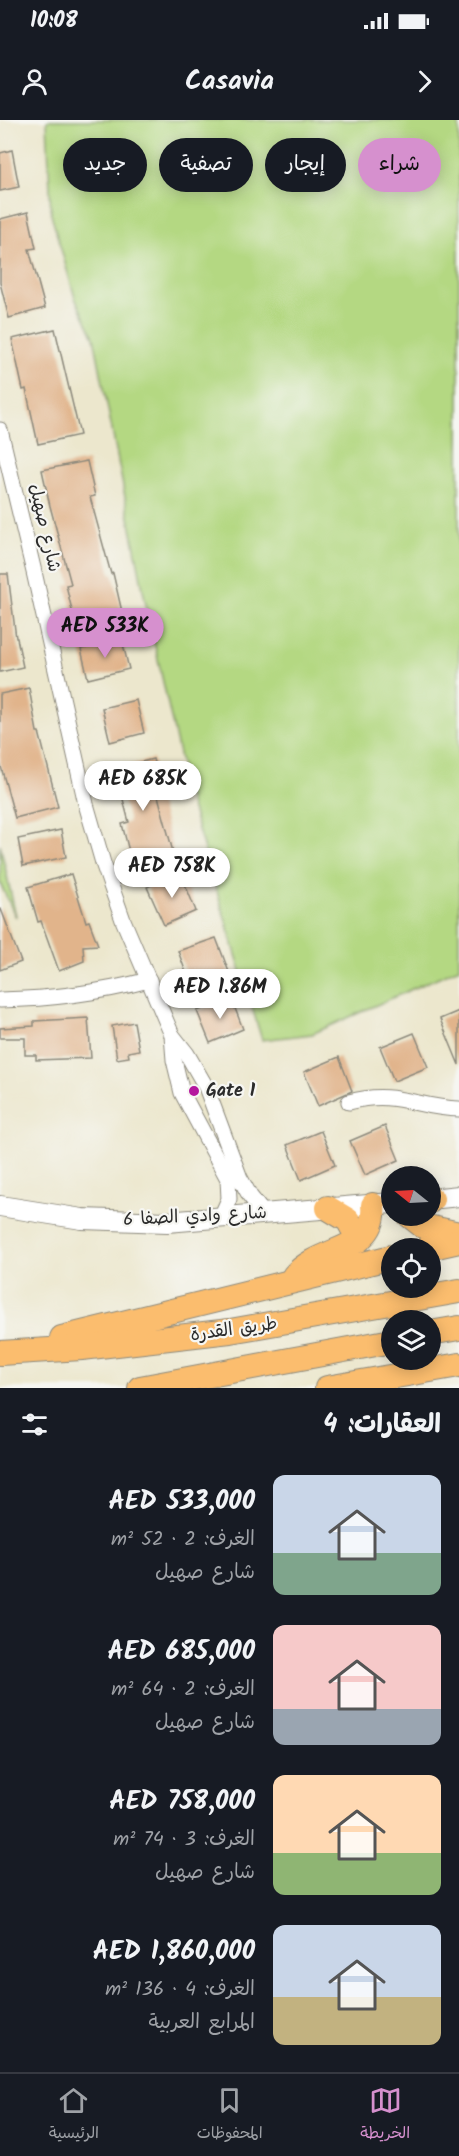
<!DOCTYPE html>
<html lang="ar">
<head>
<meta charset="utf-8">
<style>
  :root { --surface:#171b24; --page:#242831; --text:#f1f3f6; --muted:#9ea1a6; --line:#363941; --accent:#d690ce }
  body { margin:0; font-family:Kalam,"Playpen Sans Arabic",sans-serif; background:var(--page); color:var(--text); direction:rtl; height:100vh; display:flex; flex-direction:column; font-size:22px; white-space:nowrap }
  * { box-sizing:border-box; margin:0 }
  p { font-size:20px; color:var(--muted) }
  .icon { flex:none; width:33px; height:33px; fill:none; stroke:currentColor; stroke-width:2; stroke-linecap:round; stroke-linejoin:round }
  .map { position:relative; height:1268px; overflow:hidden; direction:ltr }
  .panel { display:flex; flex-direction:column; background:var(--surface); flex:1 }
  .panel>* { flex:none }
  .banner { position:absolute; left:18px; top:18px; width:423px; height:54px; direction:rtl; display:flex; gap:12px }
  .needle { width:39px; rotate:288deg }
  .fabs { position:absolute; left:381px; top:1046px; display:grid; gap:12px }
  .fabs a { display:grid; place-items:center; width:60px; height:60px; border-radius:50%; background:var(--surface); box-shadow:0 3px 15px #0003; font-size:30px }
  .price { position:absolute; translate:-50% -51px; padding:0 14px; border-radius:21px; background:#fff; color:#222; font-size:20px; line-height:39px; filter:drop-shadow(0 2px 3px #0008) }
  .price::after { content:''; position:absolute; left:50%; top:36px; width:18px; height:14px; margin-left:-9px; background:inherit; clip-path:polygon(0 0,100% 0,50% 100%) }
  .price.current { background:var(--accent); color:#111 }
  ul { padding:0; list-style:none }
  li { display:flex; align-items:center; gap:18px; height:150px; padding:0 18px }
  li span { display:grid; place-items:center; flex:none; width:168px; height:120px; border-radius:12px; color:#555 }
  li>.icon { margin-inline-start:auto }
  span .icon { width:72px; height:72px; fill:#fffc; stroke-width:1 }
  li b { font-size:26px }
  h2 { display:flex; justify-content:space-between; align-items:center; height:72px; padding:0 18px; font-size:26px }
  .chip { padding:0 21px; border-radius:27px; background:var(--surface); box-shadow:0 3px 15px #0003; font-size:21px; line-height:54px }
  .chip.current { background:var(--accent); color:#111 }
  .status { display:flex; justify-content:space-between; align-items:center; height:42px; padding:0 30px; background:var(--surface); direction:ltr }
  .status svg { height:16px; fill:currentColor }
  header { display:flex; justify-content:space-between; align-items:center; height:78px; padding:0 18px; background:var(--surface); font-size:27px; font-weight:700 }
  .dock { display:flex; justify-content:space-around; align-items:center; height:84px; border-top:2px solid var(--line); background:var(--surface); font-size:16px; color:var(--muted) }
  .dock a { display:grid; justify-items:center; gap:3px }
  .dock .current { color:var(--accent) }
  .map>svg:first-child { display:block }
  .green { fill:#b4d882; stroke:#708256; stroke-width:1.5 }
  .building { fill:#e1b48b }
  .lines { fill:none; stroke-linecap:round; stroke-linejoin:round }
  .minor-casing { stroke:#8c897c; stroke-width:17 }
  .tertiary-casing { stroke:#8c897c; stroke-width:22 }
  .primary-casing { stroke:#8c897c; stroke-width:26 }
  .minor { stroke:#fff; stroke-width:15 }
  .tertiary { stroke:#fff; stroke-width:20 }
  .primary { stroke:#fbbd6e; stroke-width:24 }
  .poi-dot { fill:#b5179e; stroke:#f6f6f2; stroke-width:2 }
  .labels { text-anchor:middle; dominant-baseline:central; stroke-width:4.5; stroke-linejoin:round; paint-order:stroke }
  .street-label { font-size:18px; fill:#2b2b2b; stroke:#f6f6f2 }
  .poi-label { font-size:18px; font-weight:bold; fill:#2b2b2b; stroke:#f6f6f2; text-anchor:start }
</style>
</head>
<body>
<div class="status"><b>10:08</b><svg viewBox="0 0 49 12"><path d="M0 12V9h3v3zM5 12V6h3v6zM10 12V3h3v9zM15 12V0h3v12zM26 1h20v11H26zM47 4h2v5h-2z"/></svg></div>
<header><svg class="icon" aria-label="forward" viewBox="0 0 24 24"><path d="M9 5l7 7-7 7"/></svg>Casavia<svg class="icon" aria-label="person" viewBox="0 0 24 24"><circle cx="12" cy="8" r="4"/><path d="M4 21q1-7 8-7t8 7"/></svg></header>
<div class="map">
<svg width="459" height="1268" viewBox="0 0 459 1268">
  <rect width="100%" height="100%" fill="#f6f6f2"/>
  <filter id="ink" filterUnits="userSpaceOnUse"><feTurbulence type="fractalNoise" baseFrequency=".0167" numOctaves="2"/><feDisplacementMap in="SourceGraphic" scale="12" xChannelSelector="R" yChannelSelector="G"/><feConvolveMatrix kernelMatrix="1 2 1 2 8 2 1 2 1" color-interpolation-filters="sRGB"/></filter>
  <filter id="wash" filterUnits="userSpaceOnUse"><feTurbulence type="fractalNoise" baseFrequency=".008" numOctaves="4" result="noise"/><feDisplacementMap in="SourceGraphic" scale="24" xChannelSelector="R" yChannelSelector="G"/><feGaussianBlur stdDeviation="1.35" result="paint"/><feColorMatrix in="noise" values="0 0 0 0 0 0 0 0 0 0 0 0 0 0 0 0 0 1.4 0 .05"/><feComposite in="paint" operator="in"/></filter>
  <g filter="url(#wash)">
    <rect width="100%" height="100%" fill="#ece7cd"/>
    <g class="green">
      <polygon points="47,0 459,0 459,848 312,914 262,920 190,683 147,490 94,217 75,178 51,94"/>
      <polygon points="0,724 16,797 0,763"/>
    </g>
    <g id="blocks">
      <g class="building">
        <polygon points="12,30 19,67 0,71 0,33"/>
        <polygon points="28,92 36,128 29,129 45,188 9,198 0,163 0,99"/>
        <polygon points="55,209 80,315 38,324 26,269 23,270 12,219"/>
        <polygon points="87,341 95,376 90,377 111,454 113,453 122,492 75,503 66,465 71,464 50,386 42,350"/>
        <polygon points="0,454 8,454 16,518 17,518 23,547 0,552"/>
        <polygon points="122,520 129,549 88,559 81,529"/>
        <polygon points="29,568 37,612 39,612 58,687 15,698 0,643 0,574"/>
        <polygon points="136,580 144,613 110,622 102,588"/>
        <polygon points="153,639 162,675 158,676 173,732 132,743 122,704 129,702 115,649"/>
        <polygon points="61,710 66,737 23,746 18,719"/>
        <polygon points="180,752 196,791 164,805 147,767"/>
        <polygon points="71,754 86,802 89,801 98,825 83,826 84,841 59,851 41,801 38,802 28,767"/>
        <polygon points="1,789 21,842 0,850 0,790"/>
        <polygon points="216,818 229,852 191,866 178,831"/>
        <polygon points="231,878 243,909 210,923 197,891"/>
        <polygon points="459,891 459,945 440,899"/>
        <polygon points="88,898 91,938 36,940 36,935 25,935 25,918 0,918 0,908 34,906 34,901"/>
        <polygon points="134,902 139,930 128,932 129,937 117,939 112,906"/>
        <polygon points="414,913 428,947 394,961 380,927"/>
        <polygon points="339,937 352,971 318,986 304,952"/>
        <polygon points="385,1006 399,1040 365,1055 350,1021"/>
        <polygon points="321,1011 335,1045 301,1060 287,1025"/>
      </g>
    </g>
  </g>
  <g filter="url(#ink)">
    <use href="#blocks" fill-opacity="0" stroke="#8c897c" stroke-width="1.5"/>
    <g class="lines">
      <defs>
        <g id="minor">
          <polyline points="0,310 34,452 86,684 103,743 123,800 172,915 187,934 206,967 240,1058 250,1076 264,1094"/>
          <path d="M0,880C51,879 99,873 149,860"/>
          <polyline points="172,915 174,940 182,973 228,1059 229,1079 221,1097"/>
          <path d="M349,982C396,969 416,988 459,989"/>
        </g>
        <g id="tertiary">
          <polyline points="430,1079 459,1076"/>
          <polyline points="0,1086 82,1099 167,1102 392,1083"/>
        </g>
        <g id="primary">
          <polyline points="430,1081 432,1079"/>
          <polyline points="328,1088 348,1100 359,1120"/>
          <polyline points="409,1095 423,1106 459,1114"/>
          <polyline points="428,1128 459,1121"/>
          <path d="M294,1156C320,1125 378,1133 373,1085"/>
          <polyline points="430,1213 459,1208"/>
          <polyline points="62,1218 392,1137"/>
          <polyline points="0,1233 82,1228 230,1211 459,1171"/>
          <polyline points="140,1268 392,1221"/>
          <polyline points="327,1268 459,1245"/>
        </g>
      </defs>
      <use href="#minor" class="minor-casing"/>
      <use href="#tertiary" class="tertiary-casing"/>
      <use href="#primary" class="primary-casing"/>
      <use href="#minor" class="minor"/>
      <use href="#tertiary" class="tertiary"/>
      <use href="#primary" class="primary"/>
    </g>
  </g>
  <circle class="poi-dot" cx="194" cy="971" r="6"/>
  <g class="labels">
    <g class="street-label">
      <text transform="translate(44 408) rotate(77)">شارع صهيل</text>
      <text transform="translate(195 1097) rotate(-3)">شارع وادي الصفا 6</text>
      <text transform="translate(234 1210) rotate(-8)">طريق القدرة</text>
    </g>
    <g class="poi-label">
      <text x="206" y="971">Gate 1</text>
    </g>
  </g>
</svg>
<div class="fabs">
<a><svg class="needle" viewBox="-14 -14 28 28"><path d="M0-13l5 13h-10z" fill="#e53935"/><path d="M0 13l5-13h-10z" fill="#9ea1a6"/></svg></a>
<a><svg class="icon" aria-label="locate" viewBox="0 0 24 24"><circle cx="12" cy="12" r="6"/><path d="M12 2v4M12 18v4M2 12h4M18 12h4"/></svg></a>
<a><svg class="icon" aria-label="layers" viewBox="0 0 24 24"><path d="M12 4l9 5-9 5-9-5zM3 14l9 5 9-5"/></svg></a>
</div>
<b class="price current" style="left:105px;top:539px">AED 533K</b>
<b class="price" style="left:143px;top:692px">AED 685K</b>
<b class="price" style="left:172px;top:779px">AED 758K</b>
<b class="price" style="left:220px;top:900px">AED 1.86M</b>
<div class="banner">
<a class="chip current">شراء</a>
<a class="chip">إيجار</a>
<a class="chip">تصفية</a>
<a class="chip">جديد</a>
</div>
</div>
<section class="panel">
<h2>العقارات: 4<svg class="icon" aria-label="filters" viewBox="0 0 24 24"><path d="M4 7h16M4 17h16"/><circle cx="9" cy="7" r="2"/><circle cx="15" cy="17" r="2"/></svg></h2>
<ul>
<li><span style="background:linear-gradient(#c9d6e8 65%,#7fa58c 0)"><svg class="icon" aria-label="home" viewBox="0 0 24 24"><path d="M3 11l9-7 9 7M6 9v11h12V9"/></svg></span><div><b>AED 533,000</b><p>الغرف: 2 · 52 m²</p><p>شارع صهيل</p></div></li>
<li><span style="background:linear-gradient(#f6c9c9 70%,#9aa5b1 0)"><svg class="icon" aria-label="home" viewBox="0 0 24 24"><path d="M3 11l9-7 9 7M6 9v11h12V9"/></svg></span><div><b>AED 685,000</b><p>الغرف: 2 · 64 m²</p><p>شارع صهيل</p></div></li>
<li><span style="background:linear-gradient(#ffd9b3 65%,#8fb573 0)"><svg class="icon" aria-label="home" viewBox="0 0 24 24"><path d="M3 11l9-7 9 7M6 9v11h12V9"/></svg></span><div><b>AED 758,000</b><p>الغرف: 3 · 74 m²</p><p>شارع صهيل</p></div></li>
<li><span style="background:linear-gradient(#c9d6e8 60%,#c2b280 0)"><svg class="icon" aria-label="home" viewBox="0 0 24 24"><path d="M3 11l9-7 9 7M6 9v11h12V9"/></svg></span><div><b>AED 1,860,000</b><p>الغرف: 4 · 136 m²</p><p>المرابع العربية</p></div></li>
</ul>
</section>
<nav class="dock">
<a class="current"><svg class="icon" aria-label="map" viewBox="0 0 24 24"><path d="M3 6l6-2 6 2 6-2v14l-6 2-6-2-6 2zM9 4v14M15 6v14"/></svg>الخريطة</a>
<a><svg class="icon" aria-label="saved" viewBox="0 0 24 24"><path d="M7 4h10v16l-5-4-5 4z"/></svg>المحفوظات</a>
<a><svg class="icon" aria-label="home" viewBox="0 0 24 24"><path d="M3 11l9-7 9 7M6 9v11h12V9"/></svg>الرئيسية</a>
</nav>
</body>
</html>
